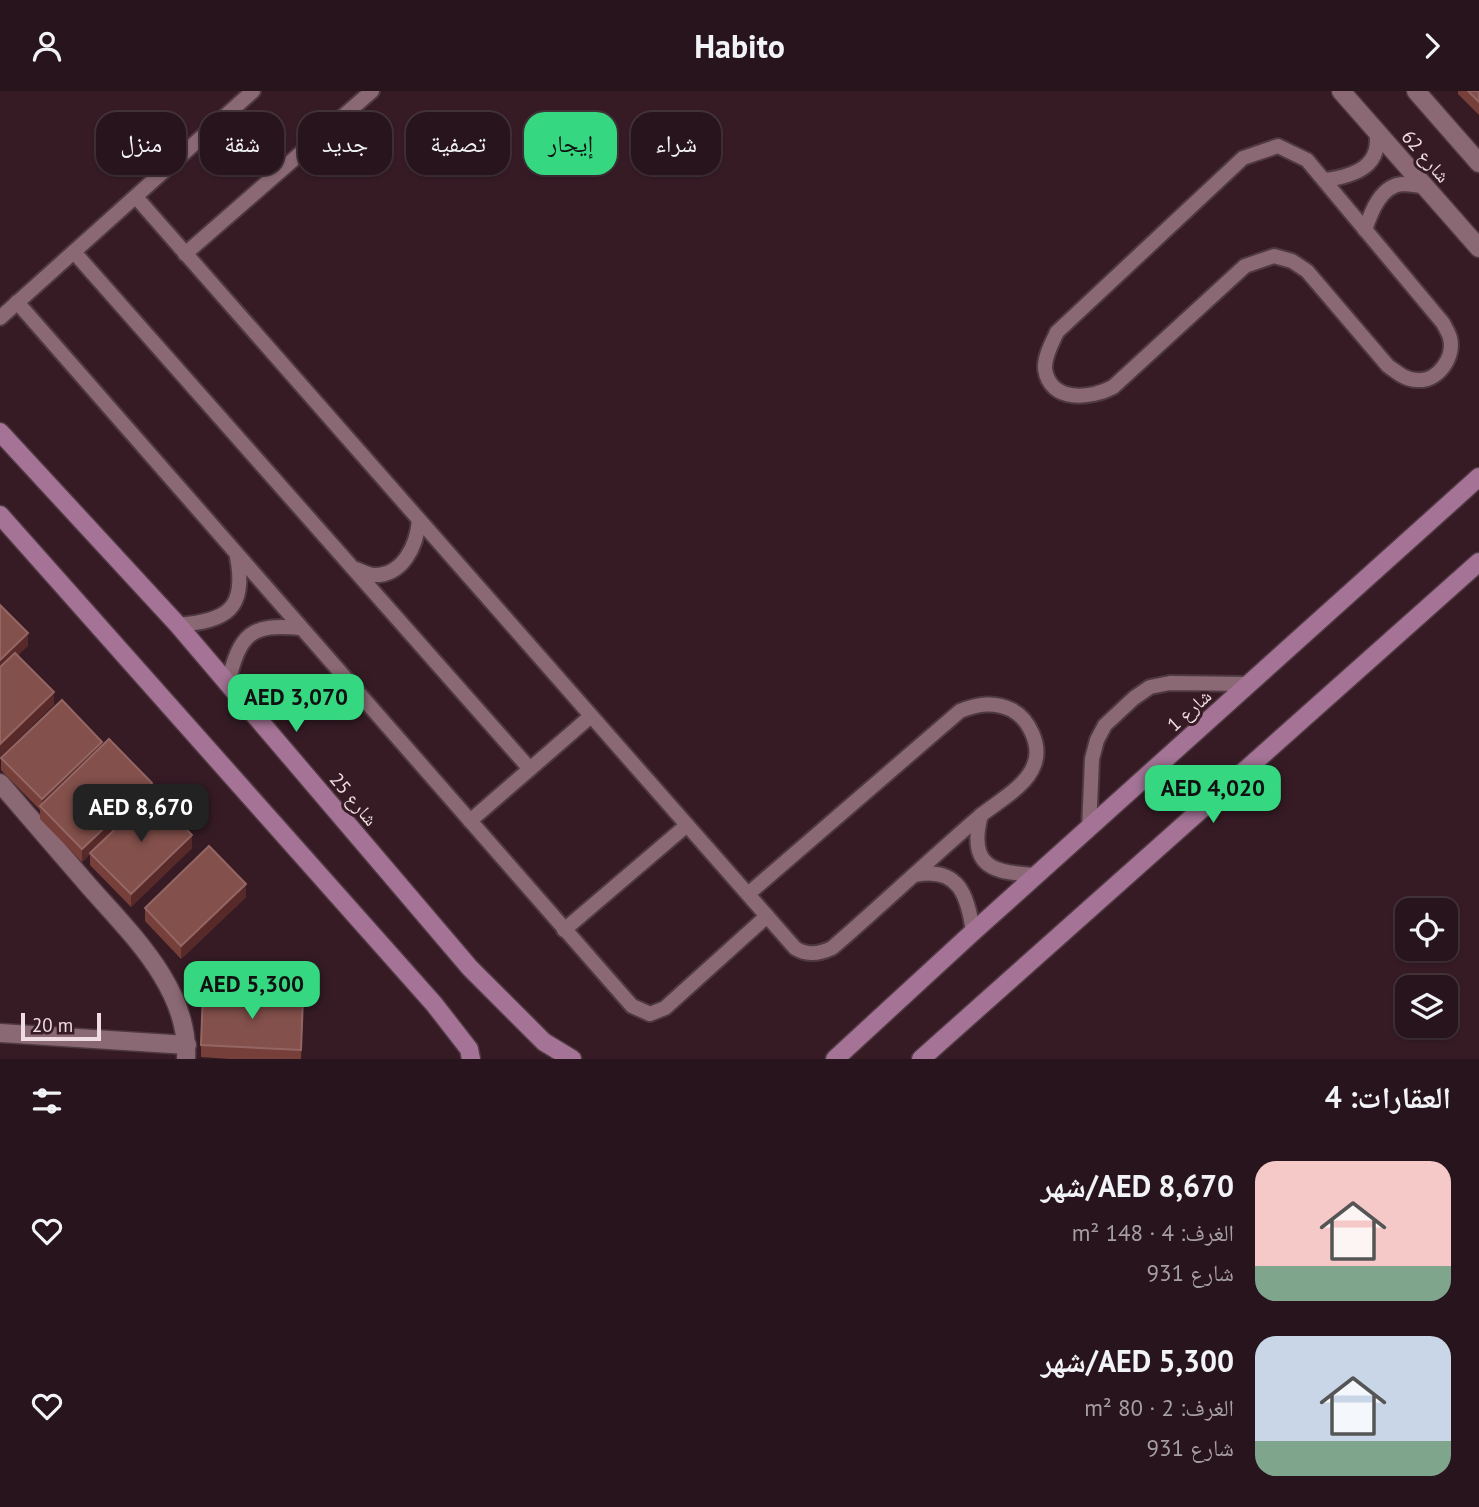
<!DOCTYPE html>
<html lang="ar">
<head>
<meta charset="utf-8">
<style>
  :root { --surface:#28141c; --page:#301d25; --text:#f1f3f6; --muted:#a59ea3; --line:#44333b; --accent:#35d881 }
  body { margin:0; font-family:"PT Sans","Noto Naskh Arabic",sans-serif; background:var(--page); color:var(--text); direction:rtl; height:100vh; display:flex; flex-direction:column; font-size:26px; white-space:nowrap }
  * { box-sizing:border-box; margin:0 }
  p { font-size:23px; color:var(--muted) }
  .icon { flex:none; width:38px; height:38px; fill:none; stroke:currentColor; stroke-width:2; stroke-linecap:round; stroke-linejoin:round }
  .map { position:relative; height:968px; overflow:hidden; direction:ltr }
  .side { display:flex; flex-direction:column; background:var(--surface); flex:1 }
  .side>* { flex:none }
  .top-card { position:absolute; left:21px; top:21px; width:700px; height:63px; direction:rtl; display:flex; gap:14px }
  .tools { position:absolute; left:1395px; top:807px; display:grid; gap:14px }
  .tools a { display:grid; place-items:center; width:63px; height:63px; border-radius:14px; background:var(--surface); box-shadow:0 2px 5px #0004,0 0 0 2px var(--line); font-size:35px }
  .scale { position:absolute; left:21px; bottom:18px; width:80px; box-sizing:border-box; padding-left:7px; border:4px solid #f0dde3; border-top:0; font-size:19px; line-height:24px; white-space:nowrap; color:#f0dde3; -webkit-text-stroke:5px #361b25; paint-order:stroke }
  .price { position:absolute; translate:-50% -60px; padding:0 16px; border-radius:14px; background:var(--accent); color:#111; font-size:23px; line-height:46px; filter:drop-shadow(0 2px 4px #0008) }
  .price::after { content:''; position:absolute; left:50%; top:42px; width:21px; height:16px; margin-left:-10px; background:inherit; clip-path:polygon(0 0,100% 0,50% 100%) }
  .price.active { background:#222; color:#fff }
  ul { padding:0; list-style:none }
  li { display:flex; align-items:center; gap:21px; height:175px; padding:0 28px }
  li span { display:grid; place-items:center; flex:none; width:196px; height:140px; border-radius:21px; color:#555 }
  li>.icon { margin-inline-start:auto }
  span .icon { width:84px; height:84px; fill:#fffc; stroke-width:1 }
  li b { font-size:30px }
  h2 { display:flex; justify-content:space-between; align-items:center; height:84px; padding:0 28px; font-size:30px }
  .pill { padding:0 24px; border-radius:21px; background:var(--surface); box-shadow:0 2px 5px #0004,0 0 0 2px var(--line); font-size:24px; line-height:63px }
  .pill.active { background:var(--accent); color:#111 }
  header { display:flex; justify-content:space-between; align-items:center; height:91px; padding:0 28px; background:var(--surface); font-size:32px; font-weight:700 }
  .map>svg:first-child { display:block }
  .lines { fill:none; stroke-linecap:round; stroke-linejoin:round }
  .lane-casing { stroke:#4f3941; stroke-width:18 }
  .street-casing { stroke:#4f3941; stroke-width:21 }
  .secondary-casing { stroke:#4f3941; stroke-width:21 }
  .lane { stroke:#8b6974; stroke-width:14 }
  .street { stroke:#8b6974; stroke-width:18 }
  .secondary { stroke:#a47395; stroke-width:18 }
  .wall { fill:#763f39 }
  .shaded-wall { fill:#572929 }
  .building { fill:#83504b; stroke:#946663; stroke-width:2 }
  .labels { text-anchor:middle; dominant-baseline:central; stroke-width:6; stroke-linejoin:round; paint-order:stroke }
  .street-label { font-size:19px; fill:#f0dde3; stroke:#361b25 }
</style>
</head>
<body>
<header><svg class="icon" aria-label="forward" viewBox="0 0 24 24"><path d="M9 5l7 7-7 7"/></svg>Habito<svg class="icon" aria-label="person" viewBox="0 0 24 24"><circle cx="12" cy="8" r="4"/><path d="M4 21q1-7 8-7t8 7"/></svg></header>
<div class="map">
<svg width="1479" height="968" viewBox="0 0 1479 968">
  <rect width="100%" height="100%" fill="#361b25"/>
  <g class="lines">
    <defs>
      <g id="lane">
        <path d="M1278,55L1307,69L1443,232C1445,236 1449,242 1450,247C1455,266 1438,291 1417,289C1405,289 1397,281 1388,275L1307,180L1292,170L1274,165L1245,175L1113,296C1091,308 1050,312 1045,278C1044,266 1052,252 1057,241L1243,67Z"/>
        <path d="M1325,89C1355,85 1383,75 1376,39"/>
        <path d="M136,106L795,857C807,865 819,863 832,857C882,814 930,768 980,725C997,711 1026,696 1034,674C1042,655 1029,628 1012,619C994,610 978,613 960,620L748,803"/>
        <path d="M1365,139C1371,121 1381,94 1403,93C1411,93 1419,95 1426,96"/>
        <polyline points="74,161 530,678"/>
        <polyline points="185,163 372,0"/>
        <polyline points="17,211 632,915 650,923 665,917 767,825"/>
        <polyline points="0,227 253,0"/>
        <path d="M356,478C361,480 367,483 372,484C403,486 417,454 419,429"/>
        <path d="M178,534C227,530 247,518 237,466"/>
        <path d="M228,592C240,543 250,532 301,537"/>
        <path d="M981,724C967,777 994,782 1038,784"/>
        <polyline points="470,730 591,625"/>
        <polyline points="1089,738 1092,668 1097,649 1105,634 1134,607 1150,596 1170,592 1249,593"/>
        <path d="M915,784C959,775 968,805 973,841"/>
        <polyline points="564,839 687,734"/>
      </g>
      <g id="street">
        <polyline points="1341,0 1479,157"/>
        <polyline points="1416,0 1479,72"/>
        <path d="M0,692C29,726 59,760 88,794C131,843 190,898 186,968"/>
        <polyline points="0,942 187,954"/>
      </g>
      <g id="secondary">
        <polyline points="0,341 178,534 470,877 544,951 572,968"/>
        <polyline points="0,424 434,913 469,958 471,968"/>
        <polyline points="835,968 973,841 1479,386"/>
        <polyline points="921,968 1479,471"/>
      </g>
    </defs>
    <use href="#lane" class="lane-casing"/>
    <use href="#street" class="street-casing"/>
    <use href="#secondary" class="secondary-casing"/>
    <use href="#lane" class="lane"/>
    <use href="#street" class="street"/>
    <use href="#secondary" class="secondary"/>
  </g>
  <g class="wall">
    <polygon points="1458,0 1479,0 1479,24 1458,3"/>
    <polygon points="102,655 152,703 192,757 131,816 90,774 90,763 82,771 40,728 40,719 1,679 1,667"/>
    <polygon points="246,806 181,868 145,830 145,817"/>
    <polygon points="303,919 301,968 230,968 201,966 201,954"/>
  </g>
  <g class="shaded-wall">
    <polygon points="28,542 28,555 0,582 0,569"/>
    <polygon points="54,601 54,614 0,666 0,653"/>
    <polygon points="102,651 102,663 42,717 42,708"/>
    <polygon points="152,692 152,704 82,771 82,758"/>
    <polygon points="192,744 192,757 131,816 131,803"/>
    <polygon points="246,793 246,806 181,868 181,855"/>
  </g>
  <g class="building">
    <polygon points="1468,0 1479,0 1479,11"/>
    <polygon points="0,514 28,542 0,569"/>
    <polygon points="15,562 54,601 0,653 0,576"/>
    <polygon points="62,609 102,651 42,708 1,667"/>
    <polygon points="109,648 152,692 82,758 40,715"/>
    <polygon points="152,703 192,744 131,803 90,762"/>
    <polygon points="209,755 246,793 181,855 145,817"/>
    <polygon points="203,901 303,906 301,959 201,954"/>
  </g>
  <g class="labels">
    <g class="street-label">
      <text transform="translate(1426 65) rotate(49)">شارع 62</text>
      <text transform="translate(1189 619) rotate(-42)">شارع 1</text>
      <text transform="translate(354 708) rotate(50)">شارع 25</text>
    </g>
  </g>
</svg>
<div class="tools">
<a><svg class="icon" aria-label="locate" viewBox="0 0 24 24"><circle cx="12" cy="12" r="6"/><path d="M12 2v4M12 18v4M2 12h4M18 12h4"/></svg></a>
<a><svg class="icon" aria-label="layers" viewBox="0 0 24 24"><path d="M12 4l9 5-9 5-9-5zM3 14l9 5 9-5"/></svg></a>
</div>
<div class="scale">20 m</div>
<b class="price" style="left:296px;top:643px">AED 3,070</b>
<b class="price" style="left:1213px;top:734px">AED 4,020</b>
<b class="price active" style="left:141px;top:753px">AED 8,670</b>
<b class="price" style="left:252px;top:930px">AED 5,300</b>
<div class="top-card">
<a class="pill">شراء</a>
<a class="pill active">إيجار</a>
<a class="pill">تصفية</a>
<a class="pill">جديد</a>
<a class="pill">شقة</a>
<a class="pill">منزل</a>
</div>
</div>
<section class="side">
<h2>العقارات: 4<svg class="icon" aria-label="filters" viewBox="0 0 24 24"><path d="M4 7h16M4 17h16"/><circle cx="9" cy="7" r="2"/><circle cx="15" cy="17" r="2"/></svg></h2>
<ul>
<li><span style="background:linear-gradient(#f6c9c9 75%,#7fa58c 0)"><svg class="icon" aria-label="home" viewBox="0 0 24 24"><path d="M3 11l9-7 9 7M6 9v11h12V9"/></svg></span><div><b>AED 8,670/شهر</b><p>الغرف: 4 · 148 m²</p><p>شارع 931</p></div><svg class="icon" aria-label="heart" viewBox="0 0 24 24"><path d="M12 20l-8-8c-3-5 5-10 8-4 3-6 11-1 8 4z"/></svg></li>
<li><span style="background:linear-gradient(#c9d6e8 75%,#7fa58c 0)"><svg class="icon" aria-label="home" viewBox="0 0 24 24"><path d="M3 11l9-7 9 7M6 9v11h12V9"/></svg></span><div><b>AED 5,300/شهر</b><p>الغرف: 2 · 80 m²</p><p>شارع 931</p></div><svg class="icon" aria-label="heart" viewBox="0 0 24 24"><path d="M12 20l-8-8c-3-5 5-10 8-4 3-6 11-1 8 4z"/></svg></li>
</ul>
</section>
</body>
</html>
